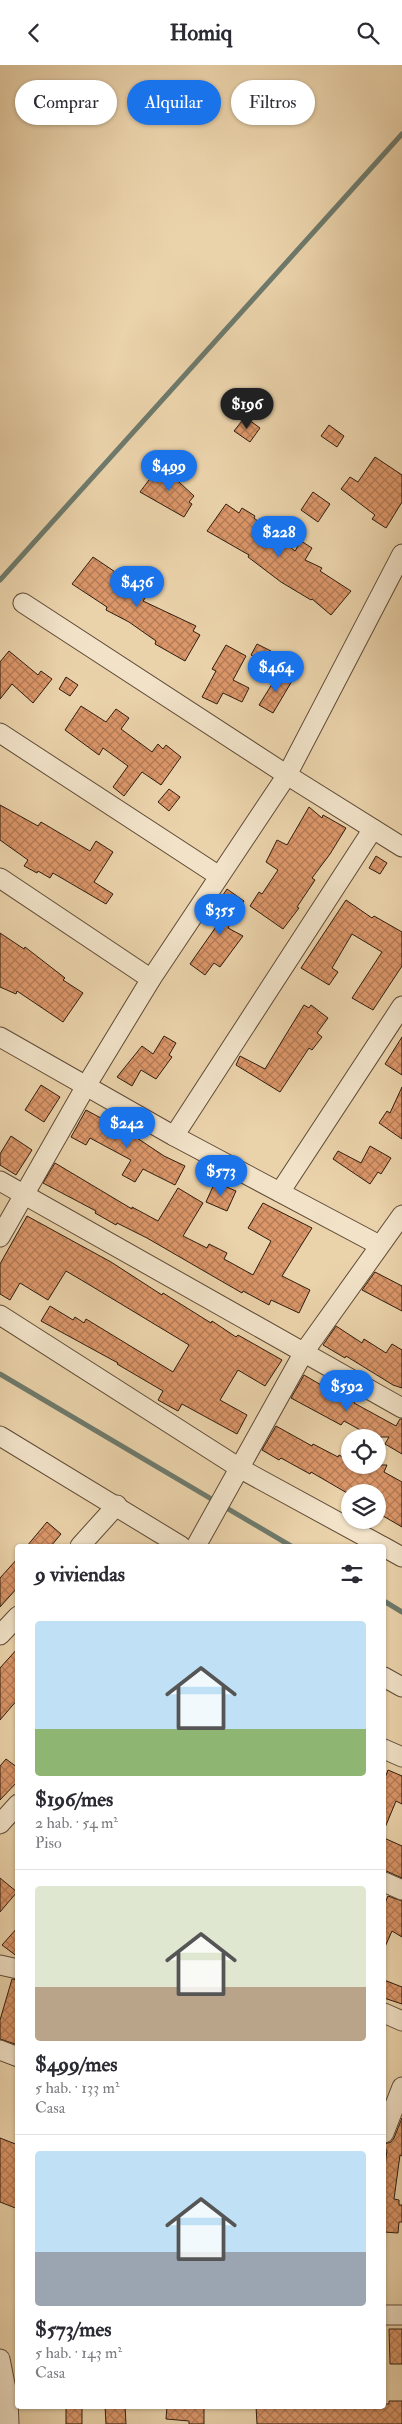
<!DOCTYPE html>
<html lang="es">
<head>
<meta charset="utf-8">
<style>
  :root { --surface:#fff; --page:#f7f7f7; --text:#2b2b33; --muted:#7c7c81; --line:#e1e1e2; --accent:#1a73e8 }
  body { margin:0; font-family:"IM FELL Double Pica",serif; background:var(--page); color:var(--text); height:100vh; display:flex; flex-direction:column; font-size:19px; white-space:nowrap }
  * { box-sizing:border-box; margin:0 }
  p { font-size:16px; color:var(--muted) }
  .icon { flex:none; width:28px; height:28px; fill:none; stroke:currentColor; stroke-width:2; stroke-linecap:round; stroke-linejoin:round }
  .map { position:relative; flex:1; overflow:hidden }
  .sheet { position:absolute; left:15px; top:1479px; width:371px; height:865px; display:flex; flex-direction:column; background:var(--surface); border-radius:5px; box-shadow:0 1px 4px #0004 }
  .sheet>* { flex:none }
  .top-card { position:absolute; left:15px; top:15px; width:372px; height:45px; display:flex; gap:10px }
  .buttons { position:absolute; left:341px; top:1364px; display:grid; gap:10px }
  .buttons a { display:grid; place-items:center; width:45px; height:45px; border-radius:50%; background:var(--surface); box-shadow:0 1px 4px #0004; font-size:25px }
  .price { position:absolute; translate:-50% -42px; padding:0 11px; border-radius:18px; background:var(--accent); color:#fff; font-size:16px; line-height:32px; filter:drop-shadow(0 1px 2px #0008) }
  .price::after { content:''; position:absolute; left:50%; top:30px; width:15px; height:11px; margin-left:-8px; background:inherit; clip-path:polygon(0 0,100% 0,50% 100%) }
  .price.active { background:#222; color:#fff }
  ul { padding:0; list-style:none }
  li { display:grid; align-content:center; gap:10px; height:265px; padding:0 20px }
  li+li { border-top:1px solid var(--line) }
  li span { display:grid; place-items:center; height:155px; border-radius:5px; color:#555 }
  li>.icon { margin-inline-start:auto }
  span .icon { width:90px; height:90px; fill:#fffc; stroke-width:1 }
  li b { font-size:21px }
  h2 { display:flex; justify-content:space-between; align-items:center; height:60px; padding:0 20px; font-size:21px }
  .pill { padding:0 18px; border-radius:22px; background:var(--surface); box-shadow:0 1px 4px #0004; font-size:18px; line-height:45px }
  .pill.active { background:var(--accent); color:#fff }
  header { display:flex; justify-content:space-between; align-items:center; height:65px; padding:0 20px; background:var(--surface); font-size:22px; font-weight:800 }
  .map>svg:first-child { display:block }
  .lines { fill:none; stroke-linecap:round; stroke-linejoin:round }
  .stream { stroke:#6e7a6c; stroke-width:5 }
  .building { fill:url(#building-cross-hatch); stroke:#2f1d0f }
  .minor-casing { stroke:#5e4a36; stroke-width:21 }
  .minor { stroke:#f1e2c8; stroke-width:19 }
</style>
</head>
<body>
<header><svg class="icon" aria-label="back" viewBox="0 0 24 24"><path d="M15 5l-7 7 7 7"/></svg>Homiq<svg class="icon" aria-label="search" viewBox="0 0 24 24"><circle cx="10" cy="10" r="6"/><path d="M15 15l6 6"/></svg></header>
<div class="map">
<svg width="402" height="2359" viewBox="0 0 402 2359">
  <defs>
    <pattern id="building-cross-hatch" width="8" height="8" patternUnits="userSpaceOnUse" patternTransform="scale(1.25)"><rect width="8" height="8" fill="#db9669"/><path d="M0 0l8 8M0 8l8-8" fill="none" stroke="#b27a55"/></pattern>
  </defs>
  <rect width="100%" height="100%" fill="#ead2aa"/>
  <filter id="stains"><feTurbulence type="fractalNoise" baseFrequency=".004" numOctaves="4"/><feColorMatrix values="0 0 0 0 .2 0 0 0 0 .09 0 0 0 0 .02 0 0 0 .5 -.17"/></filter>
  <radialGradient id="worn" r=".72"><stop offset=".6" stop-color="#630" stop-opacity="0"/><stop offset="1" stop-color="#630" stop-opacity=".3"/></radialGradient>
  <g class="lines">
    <g class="stream">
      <polyline points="0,515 402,69"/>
      <polyline points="0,1309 291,1481"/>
      <polyline points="384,1536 402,1547"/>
    </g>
  </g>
  <g class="building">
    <polygon points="245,352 260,363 250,377 234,366"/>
    <polygon points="329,360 344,371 337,382 321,371"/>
    <polygon points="375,392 402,410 402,437 386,463 372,454 375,450 341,424 350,412 358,417"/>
    <polygon points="163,402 194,431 189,437 192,439 184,452 140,427 149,415"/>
    <polygon points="313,427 330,439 318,457 301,445"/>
    <polygon points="226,439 239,448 242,443 255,451 254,453 295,486 301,476 312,483 305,495 322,503 320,506 351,526 331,550 312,534 311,535 281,517 248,492 249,490 207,466"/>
    <polygon points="93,492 133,519 135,516 150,526 143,536 196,561 193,566 200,570 185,596 155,579 156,576 129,557 106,545 107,542 72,519"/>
    <polygon points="257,579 271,586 264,597 251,590"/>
    <polygon points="226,580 246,591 233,615 249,623 242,637 223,628 217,639 202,632 216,606 212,604"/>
    <polygon points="9,586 38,610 41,606 52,614 33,638 12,619 0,634 0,597"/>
    <polygon points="279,608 292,616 273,648 259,640"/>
    <polygon points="66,612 78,620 70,631 59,624"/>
    <polygon points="81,641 106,657 116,644 129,653 121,664 152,687 158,679 163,684 166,680 181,692 161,720 142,707 124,731 113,722 128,701 103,683 99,690 65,665"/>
    <polygon points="169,724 180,732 169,746 158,737"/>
    <polygon points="0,740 38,761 41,757 90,786 96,776 113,787 94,817 113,829 106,839 53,808 50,813 38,806 37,808 24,801 28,795 0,775"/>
    <polygon points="309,742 322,753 323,750 346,763 330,789 312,813 315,815 297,842 299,843 283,864 250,841 259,827 262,829 278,805 266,797 277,775 287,780"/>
    <polygon points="376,791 387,798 380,809 369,803"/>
    <polygon points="227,824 244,836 228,863 243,871 220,902 214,898 205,910 190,899 218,859 213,857 224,839 219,836"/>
    <polygon points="346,835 372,853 374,851 402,867 402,901 373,945 352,933 382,887 352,869 332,903 338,907 329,920 301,903"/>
    <polygon points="0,868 24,884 25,882 65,913 63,915 83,928 63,957 17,926 16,929 0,922"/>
    <polygon points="304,940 309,943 311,940 328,953 317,968 322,972 312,985 309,983 280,1027 236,1000 240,991 265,1004"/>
    <polygon points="164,971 176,978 169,990 172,992 156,1014 141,1005 132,1021 117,1012 142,981 153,989"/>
    <polygon points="402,972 402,1010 385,999"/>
    <polygon points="41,1020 60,1032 44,1057 25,1045"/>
    <polygon points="402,1022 402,1074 379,1058 387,1046 390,1048"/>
    <polygon points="86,1045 134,1071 164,1091 185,1101 175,1120 143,1104 135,1117 122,1110 131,1095 90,1073 86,1080 71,1072"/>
    <polygon points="11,1071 32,1085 16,1110 0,1100 0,1089"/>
    <polygon points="370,1081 391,1093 381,1109 378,1107 370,1119 333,1094 338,1086 361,1098"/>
    <polygon points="55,1098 132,1144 132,1142 158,1156 178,1123 203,1138 183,1171 207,1183 209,1179 227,1188 224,1194 253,1210 271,1176 248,1163 263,1138 312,1163 282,1211 310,1225 299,1248 271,1235 269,1240 243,1226 242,1228 147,1173 117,1158 116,1160 95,1148 96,1146 43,1118"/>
    <polygon points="215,1117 236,1126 227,1146 206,1137"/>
    <polygon points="27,1151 111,1197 162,1230 163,1228 211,1258 212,1256 236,1272 238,1270 282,1295 265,1321 238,1305 220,1335 247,1350 237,1369 182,1339 178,1346 158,1335 163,1326 117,1299 118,1298 41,1256 50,1241 73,1255 75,1252 84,1258 86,1254 173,1307 189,1280 88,1219 66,1206 48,1235 20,1218 10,1235 0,1229 0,1199"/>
    <polygon points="375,1207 402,1221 402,1246 362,1225"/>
    <polygon points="336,1261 362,1278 364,1274 386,1288 392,1279 402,1285 402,1323 393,1320 346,1291 345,1293 323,1280"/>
    <polygon points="304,1310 335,1328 336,1325 355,1336 354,1338 396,1361 400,1354 402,1354 402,1389 385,1379 389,1372 373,1372 344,1356 341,1360 291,1333"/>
    <polygon points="276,1361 312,1381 313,1379 338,1392 339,1390 350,1396 350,1400 387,1400 384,1407 402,1417 402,1462 378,1448 378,1428 347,1428 311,1407 310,1409 281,1393 279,1395 262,1385"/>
    <polygon points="47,1457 61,1469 51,1481 27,1481"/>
    <polygon points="18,1493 18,1522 0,1542 0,1513"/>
    <polygon points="18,1583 18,1634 0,1655 0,1603"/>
    <polygon points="6,1694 18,1703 18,1716 0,1735 0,1701"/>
    <polygon points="388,1705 402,1711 402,1739 396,1736 384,1765 384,1716"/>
    <polygon points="384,1773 402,1781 402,1813 384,1805"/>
    <polygon points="0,1813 17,1827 0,1847"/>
    <polygon points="388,1831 402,1836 402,1872 392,1866 384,1884 384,1840"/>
    <polygon points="18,1862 18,1892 2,1880"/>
    <polygon points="12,1914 18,1915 18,1980 0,1974 0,1955"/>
    <polygon points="384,1915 402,1922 402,1939 384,1933"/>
    <polygon points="402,2053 402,2091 400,2090 394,2134 399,2135 399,2140 402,2140 402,2157 399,2157 398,2168 384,2167 384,2110 387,2085 384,2083 384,2079 391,2077 394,2073"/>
    <polygon points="0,2073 18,2080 18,2144 0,2137"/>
    <polygon points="389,2264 402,2264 402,2299 390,2299"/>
    <polygon points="389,2336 402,2336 402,2359 257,2359 256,2341 289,2341 289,2343 384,2341 384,2339 389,2339"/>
    <rect x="66" y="2341" width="16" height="18"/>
    <polygon points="105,2341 125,2341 126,2359 106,2359"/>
    <polygon points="167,2341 204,2341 204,2359 189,2359 189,2356 166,2354"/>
  </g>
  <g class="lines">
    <defs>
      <g id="minor">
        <polyline points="23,538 287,710 402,782"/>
        <polyline points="0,668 219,811"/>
        <polyline points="0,813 151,914"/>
        <polyline points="0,972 174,1071 379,1180"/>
        <polyline points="174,1071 373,764"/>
        <polyline points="0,1116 402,1343"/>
        <polyline points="280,1127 402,941"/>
        <polyline points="0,1172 86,1021 151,914 287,710 402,489"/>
        <polyline points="0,1250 241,1404 382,1481"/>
        <polyline points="0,1371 181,1481"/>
        <polyline points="80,1481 117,1440"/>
        <polyline points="196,1481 304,1287 402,1150"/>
        <polyline points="384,1482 402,1492"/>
        <polyline points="0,1570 18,1551"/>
        <polyline points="384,1612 402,1622"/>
        <polyline points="384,1684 402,1692"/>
        <polyline points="0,1759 18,1739"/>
        <polyline points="384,1817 402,1825"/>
        <polyline points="0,1900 18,1904"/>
        <polyline points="384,1948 402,1956"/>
        <polyline points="0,1985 18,1992"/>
        <polyline points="384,2068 402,2022"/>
        <polyline points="384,2250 402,2250"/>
        <polyline points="0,2294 8,2334 9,2359"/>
      </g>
    </defs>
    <use href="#minor" class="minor-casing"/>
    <use href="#minor" class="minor"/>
  </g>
  <rect width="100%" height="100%" filter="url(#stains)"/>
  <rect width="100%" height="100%" fill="url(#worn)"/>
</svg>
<div class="buttons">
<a><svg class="icon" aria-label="locate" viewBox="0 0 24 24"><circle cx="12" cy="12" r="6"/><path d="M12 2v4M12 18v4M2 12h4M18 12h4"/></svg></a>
<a><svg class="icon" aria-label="layers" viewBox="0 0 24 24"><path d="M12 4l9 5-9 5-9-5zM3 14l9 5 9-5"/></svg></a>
</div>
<b class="price active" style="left:247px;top:365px">$196</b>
<b class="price" style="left:169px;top:427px">$499</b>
<b class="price" style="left:279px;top:493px">$228</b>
<b class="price" style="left:137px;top:543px">$436</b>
<b class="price" style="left:276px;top:628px">$464</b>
<b class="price" style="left:220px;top:871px">$355</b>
<b class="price" style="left:127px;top:1084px">$242</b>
<b class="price" style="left:221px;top:1132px">$573</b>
<b class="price" style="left:347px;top:1347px">$592</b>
<div class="top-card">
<a class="pill">Comprar</a>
<a class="pill active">Alquilar</a>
<a class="pill">Filtros</a>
</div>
<section class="sheet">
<h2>9 viviendas<svg class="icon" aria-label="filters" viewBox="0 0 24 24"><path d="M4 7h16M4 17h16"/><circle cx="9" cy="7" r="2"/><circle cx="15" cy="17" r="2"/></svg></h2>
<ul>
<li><span style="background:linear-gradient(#bfe0f5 70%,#8fb573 0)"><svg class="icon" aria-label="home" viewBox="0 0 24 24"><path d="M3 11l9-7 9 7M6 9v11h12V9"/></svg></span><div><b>$196/mes</b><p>2 hab. · 54 m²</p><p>Piso</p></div></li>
<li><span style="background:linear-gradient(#dfe7d0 65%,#b9a48a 0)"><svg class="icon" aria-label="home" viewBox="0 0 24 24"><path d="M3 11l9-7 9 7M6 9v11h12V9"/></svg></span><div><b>$499/mes</b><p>5 hab. · 133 m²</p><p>Casa</p></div></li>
<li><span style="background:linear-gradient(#bfe0f5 65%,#9aa5b1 0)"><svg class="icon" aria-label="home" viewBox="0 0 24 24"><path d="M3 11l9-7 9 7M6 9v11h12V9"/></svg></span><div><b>$573/mes</b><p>5 hab. · 143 m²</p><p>Casa</p></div></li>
</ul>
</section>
</div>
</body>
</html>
